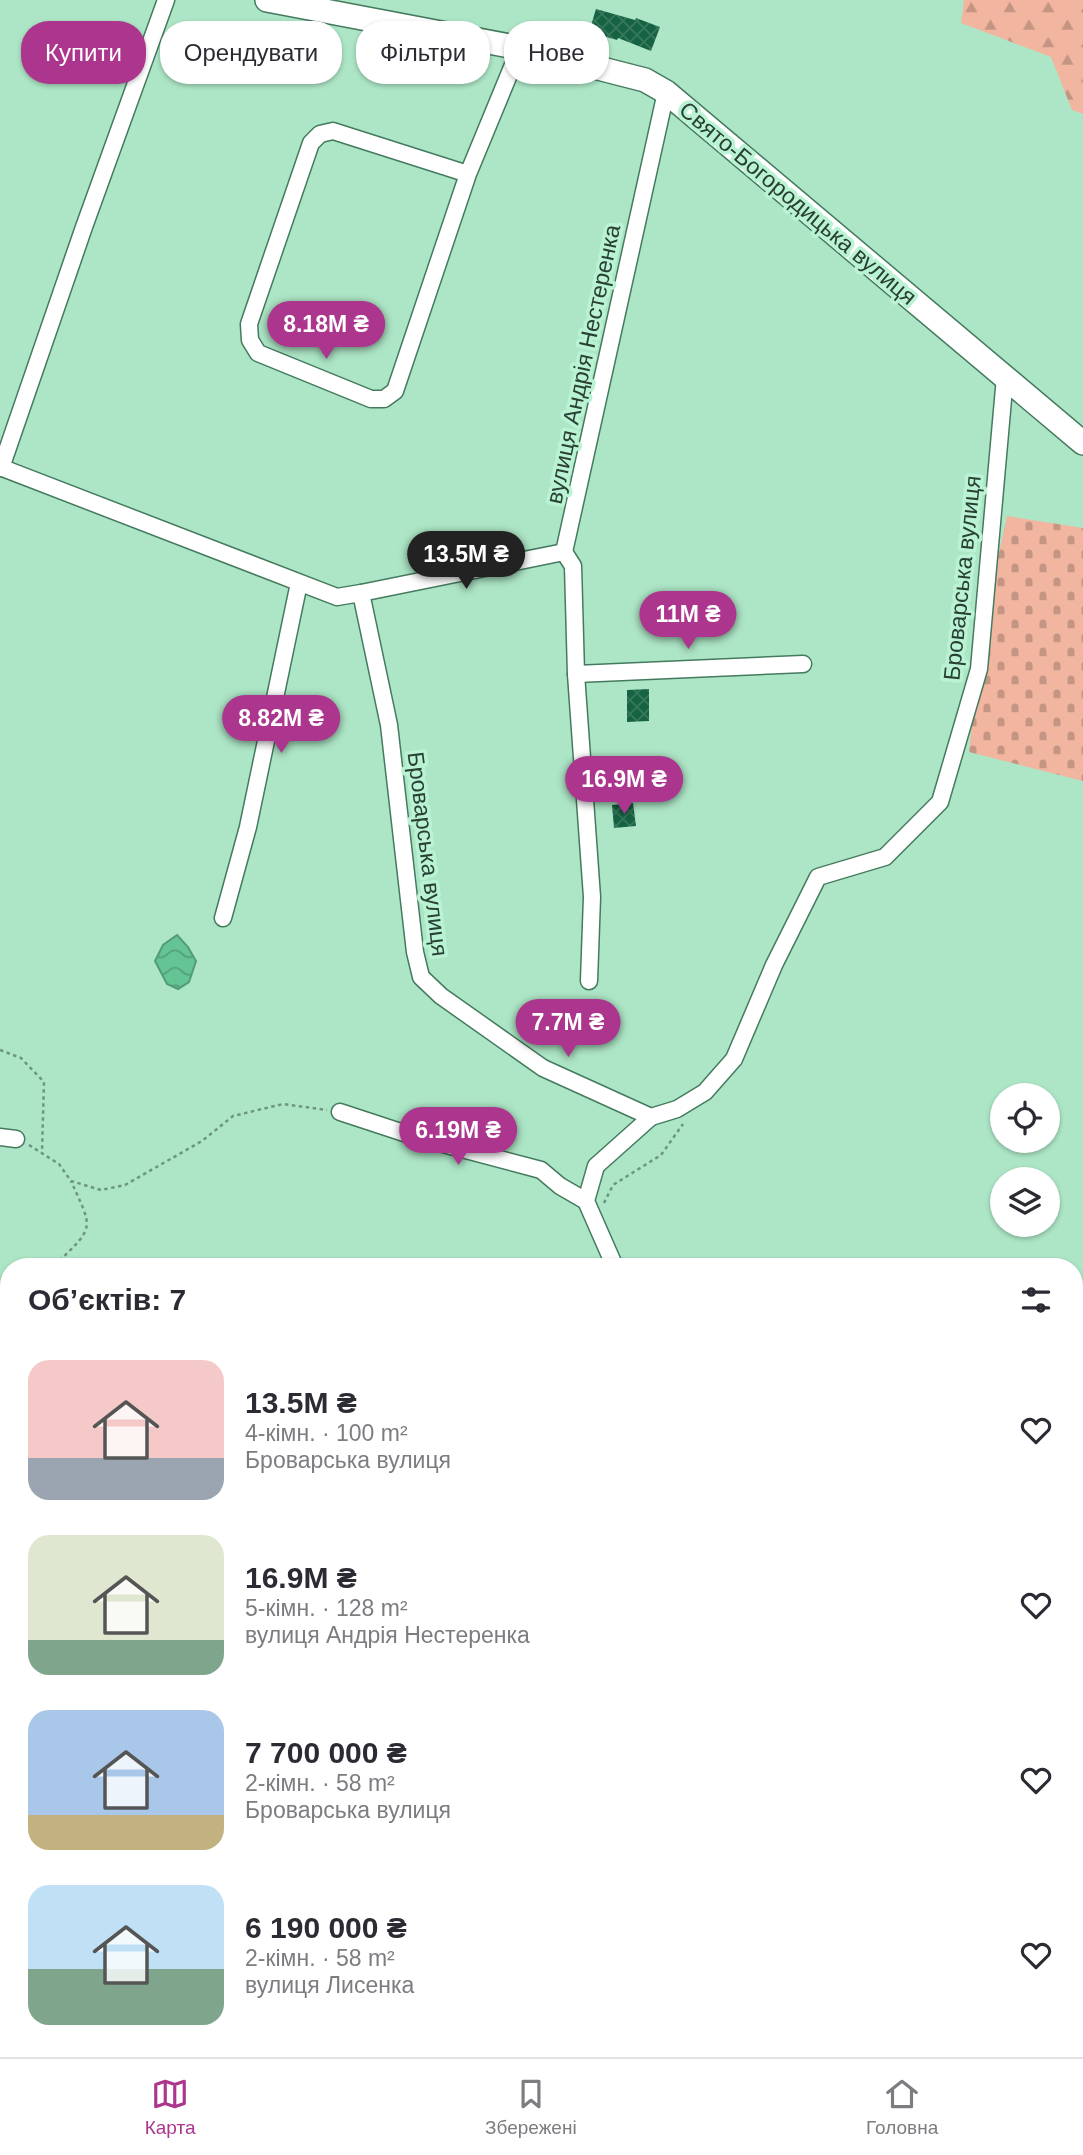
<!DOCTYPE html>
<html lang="uk">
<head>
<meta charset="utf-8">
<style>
  :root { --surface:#fff; --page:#f7f7f7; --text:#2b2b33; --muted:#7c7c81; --line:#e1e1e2; --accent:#ac368d }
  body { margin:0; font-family:Arial,sans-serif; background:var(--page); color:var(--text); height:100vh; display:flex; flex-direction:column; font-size:26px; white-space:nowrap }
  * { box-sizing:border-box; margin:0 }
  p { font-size:23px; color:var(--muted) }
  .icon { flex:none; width:38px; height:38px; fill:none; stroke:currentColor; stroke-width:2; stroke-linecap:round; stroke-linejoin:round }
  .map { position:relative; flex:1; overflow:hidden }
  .panel { position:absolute; left:0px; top:1258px; width:1083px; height:800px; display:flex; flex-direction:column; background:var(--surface); border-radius:28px 28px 0 0; box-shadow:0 2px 5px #0004 }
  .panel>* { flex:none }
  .hud { position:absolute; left:21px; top:21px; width:700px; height:63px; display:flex; gap:14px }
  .buttons { position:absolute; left:990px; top:1083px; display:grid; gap:14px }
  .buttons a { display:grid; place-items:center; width:70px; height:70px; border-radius:50%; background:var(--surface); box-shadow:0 2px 5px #0004; font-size:35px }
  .price { position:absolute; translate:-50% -60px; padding:0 16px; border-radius:24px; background:var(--accent); color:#fff; font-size:23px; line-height:46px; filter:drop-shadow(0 2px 4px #0008) }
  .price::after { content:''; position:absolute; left:50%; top:42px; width:21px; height:16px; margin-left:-10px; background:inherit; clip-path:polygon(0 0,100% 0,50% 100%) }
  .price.on { background:#222; color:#fff }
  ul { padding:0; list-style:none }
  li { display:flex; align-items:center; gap:21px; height:175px; padding:0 28px }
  li span { display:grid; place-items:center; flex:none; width:196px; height:140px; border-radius:21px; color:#555 }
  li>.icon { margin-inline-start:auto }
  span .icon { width:84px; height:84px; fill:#fffc; stroke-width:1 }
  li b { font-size:30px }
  h2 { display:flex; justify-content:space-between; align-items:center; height:84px; padding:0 28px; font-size:30px }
  .tag { padding:0 24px; border-radius:28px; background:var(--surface); box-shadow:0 2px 5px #0004; font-size:24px; line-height:63px }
  .tag.on { background:var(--accent); color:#fff }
  .tab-bar { display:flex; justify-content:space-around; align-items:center; height:98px; border-top:2px solid var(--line); background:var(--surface); font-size:19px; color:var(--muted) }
  .tab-bar a { display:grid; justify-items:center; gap:4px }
  .tab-bar .on { color:var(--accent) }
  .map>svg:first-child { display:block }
  .forest { fill:url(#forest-firs) }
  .cemetery { fill:url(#cemetery-stones) }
  .water { fill:url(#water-waves); stroke:#539c77; stroke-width:2 }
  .building { fill:url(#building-cross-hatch) }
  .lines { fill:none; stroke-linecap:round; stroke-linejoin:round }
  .street-casing { stroke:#447a5e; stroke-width:19 }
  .secondary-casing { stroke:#447a5e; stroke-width:26 }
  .path { stroke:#6d9680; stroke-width:2.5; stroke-dasharray:3.5 3.5; stroke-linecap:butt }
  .street { stroke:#fff; stroke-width:16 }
  .secondary { stroke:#fff; stroke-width:23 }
  .labels { text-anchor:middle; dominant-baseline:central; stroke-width:7; stroke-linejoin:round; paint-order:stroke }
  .street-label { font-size:23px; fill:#294034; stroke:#baf3d3 }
</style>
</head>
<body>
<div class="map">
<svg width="1083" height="2057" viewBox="0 0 1083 2057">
  <defs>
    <pattern id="forest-firs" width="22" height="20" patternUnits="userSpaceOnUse" patternTransform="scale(1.75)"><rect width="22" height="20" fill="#f2b5a0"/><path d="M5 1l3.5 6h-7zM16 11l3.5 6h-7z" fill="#c49583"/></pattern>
    <pattern id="cemetery-stones" width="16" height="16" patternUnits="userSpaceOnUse" patternTransform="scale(1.75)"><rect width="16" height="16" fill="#f2b5a0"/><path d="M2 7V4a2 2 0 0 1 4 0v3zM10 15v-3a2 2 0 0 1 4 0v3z" fill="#c49583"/></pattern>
    <pattern id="water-waves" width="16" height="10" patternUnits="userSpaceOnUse" patternTransform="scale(1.75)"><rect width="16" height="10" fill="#65c494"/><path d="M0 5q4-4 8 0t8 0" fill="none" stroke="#53a17a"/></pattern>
    <pattern id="building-cross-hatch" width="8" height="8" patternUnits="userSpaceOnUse" patternTransform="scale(1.75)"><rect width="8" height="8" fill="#156342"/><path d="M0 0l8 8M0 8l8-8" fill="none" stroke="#37775c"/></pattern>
  </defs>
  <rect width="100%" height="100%" fill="#ade6c6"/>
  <polygon class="forest" points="964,0 1083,0 1083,114 1072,110 1051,57 961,23"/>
  <polygon class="cemetery" points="1007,516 1083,528 1083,781 969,752 982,632"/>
  <polygon class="water" points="177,935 188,947 196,961 189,982 178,989 167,984 155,961 163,945"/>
  <g class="building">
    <polygon points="596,9 635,20 636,18 660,27 651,51 618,38 617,40 589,32"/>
    <polygon points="649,689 649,721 627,722 627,690"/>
    <polygon points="633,803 636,826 614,828 612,805"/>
  </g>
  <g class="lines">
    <defs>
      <g id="street">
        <polyline points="468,174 333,131 320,134 311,143 249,324 250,340 258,353 371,399 384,399 395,391 468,174 520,48"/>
        <polyline points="0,467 337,597 361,593 389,725 415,952 421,977 441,996 543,1068 651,1117 677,1109 705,1092 734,1059 774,965 818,877 885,857 940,802 979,669 1005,377"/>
        <polyline points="1,468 84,227 166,0"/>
        <polyline points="361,593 564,552"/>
        <polyline points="576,674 803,664"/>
        <polyline points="223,918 248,827 299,583"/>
        <polyline points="589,981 592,897 576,674 573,566 564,552 666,92"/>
        <polyline points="340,1112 413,1136 541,1170 560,1186 586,1201"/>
        <polyline points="0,1137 16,1139"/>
        <polyline points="615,1267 586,1201 596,1166 651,1117"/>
        <polyline points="0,1527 9,1527"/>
        <polyline points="1074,1538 1083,1538"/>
        <polyline points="1074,1618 1083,1643"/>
        <polyline points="0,1805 9,1805"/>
        <polyline points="1074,1927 1083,1926"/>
        <polyline points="0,1960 9,1951"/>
        <polyline points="246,2049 249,2057"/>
        <polyline points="901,2049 903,2057"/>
        <polyline points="827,2057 827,2049"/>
      </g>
      <polyline id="secondary" points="267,0 520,48 645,80 666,92 1083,443"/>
    </defs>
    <use href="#street" class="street-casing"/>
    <use href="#secondary" class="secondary-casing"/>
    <g class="path">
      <polyline points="0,1050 21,1058 44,1082 42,1152"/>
      <polyline points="29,1145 59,1164 71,1181 101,1190 125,1185 202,1141 233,1116 283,1104 327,1110"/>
      <polyline points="604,1203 613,1185 661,1155 683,1124"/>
      <path d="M57,1267L58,1262C96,1226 92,1228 71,1181"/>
      <polyline points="568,2057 569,2049"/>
    </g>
    <use href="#street" class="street"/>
    <use href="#secondary" class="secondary"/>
  </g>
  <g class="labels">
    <g class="street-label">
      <text transform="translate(798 203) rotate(40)">Свято-Богородицька вулиця</text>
      <text transform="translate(583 364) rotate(-78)">вулиця Андрія Нестеренка</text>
      <text transform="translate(962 578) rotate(-84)">Броварська вулиця</text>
      <text transform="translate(428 854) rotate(83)">Броварська вулиця</text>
    </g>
  </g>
</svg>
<div class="buttons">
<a><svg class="icon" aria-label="locate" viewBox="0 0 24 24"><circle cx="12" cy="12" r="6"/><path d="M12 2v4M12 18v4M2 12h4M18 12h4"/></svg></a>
<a><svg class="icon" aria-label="layers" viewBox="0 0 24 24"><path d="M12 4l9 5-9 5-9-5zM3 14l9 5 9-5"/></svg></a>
</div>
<b class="price" style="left:326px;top:361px">8.18M ₴</b>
<b class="price on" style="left:466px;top:591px">13.5M ₴</b>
<b class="price" style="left:688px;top:651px">11M ₴</b>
<b class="price" style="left:281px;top:755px">8.82M ₴</b>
<b class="price" style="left:624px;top:816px">16.9M ₴</b>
<b class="price" style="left:568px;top:1059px">7.7M ₴</b>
<b class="price" style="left:458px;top:1167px">6.19M ₴</b>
<div class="hud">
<a class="tag on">Купити</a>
<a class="tag">Орендувати</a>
<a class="tag">Фільтри</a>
<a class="tag">Нове</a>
</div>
<section class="panel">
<h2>Об’єктів: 7<svg class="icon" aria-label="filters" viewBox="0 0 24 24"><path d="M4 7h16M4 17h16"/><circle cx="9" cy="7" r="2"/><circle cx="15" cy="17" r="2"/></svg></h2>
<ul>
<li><span style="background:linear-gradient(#f6c9c9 70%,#9aa5b1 0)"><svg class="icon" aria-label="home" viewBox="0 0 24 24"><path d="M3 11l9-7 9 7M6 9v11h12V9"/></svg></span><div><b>13.5M ₴</b><p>4-кімн. · 100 m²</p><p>Броварська вулиця</p></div><svg class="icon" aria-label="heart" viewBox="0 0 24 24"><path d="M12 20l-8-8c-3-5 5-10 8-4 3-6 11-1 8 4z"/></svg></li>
<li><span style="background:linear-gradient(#dfe7d0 75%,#7fa58c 0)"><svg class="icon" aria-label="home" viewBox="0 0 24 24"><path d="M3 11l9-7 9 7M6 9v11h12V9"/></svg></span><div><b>16.9M ₴</b><p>5-кімн. · 128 m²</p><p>вулиця Андрія Нестеренка</p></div><svg class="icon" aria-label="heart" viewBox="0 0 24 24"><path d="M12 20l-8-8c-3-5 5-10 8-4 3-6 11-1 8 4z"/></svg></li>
<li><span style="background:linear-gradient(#a9c7e8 75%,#c2b280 0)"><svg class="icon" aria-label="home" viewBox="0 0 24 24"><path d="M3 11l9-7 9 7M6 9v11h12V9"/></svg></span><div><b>7 700 000 ₴</b><p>2-кімн. · 58 m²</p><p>Броварська вулиця</p></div><svg class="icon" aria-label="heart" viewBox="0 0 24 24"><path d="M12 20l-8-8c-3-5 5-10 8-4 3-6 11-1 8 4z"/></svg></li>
<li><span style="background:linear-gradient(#bfe0f5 60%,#7fa58c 0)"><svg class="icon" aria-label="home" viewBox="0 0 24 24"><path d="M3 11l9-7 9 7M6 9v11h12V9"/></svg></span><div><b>6 190 000 ₴</b><p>2-кімн. · 58 m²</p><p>вулиця Лисенка</p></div><svg class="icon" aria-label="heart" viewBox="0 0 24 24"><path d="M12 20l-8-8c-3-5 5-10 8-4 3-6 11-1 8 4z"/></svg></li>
</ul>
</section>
</div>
<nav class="tab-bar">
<a class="on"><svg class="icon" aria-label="map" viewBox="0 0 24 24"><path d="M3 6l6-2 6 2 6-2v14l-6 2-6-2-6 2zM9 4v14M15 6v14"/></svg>Карта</a>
<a><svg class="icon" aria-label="saved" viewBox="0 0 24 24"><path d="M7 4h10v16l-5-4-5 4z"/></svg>Збережені</a>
<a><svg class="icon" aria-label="home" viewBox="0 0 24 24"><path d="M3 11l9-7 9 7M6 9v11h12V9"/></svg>Головна</a>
</nav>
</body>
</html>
